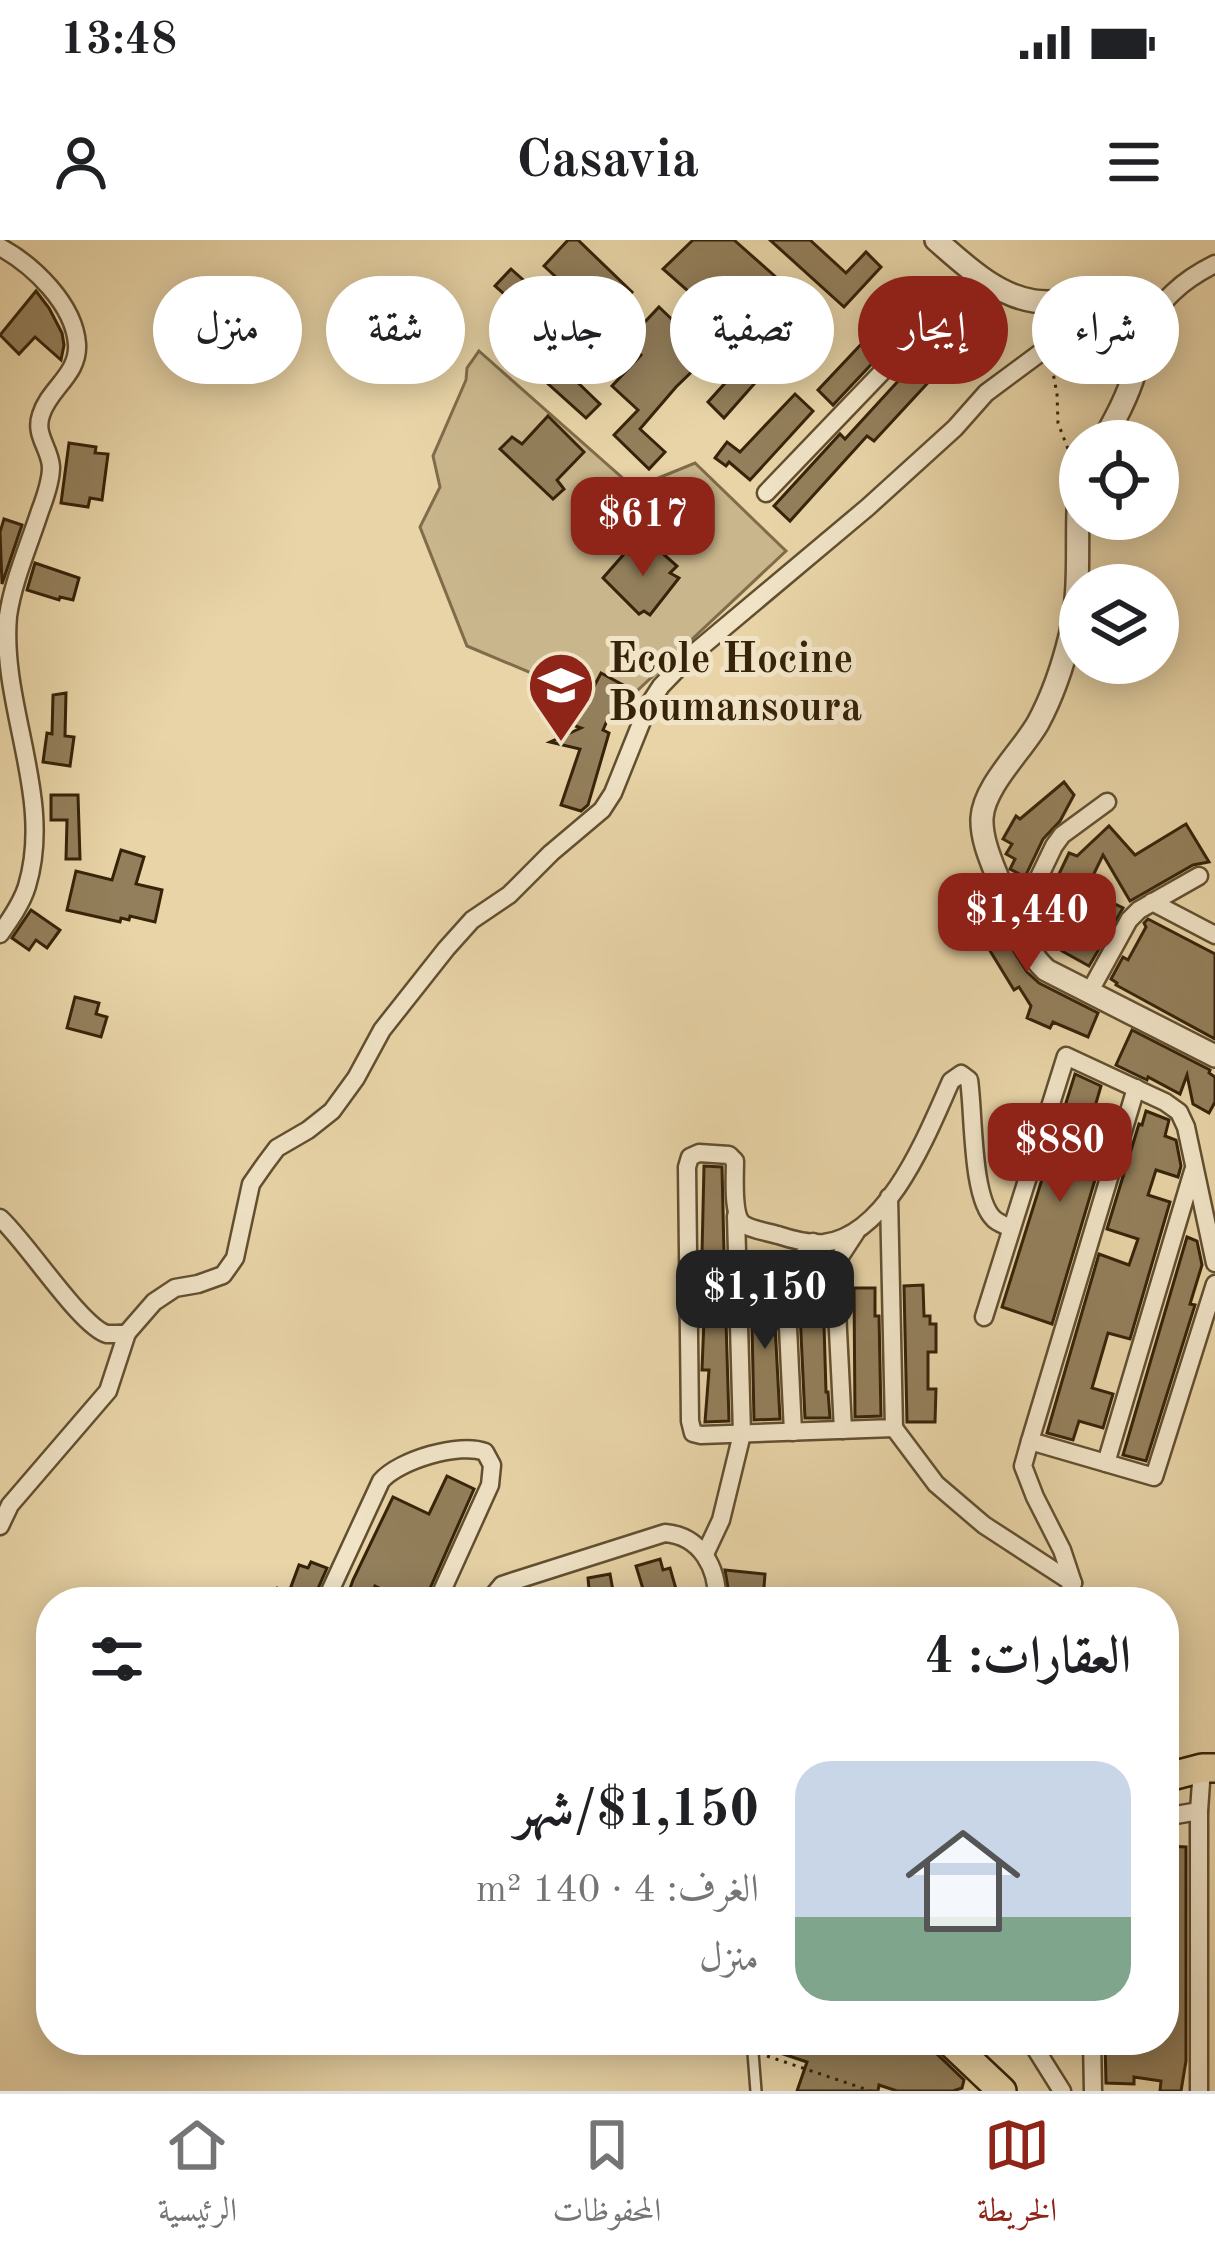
<!DOCTYPE html>
<html lang="ar">
<head>
<meta charset="utf-8">
<style>
  :root { --surface:#fff; --page:#f6f6f6; --text:#202124; --muted:#757577; --line:#e0e0e0; --accent:#8f2418 }
  body { margin:0; font-family:"Old Standard TT",Amiri,serif; background:var(--page); color:var(--text); direction:rtl; height:100vh; display:flex; flex-direction:column; font-size:45px; white-space:nowrap }
  * { box-sizing:border-box; margin:0 }
  p { font-size:39px; color:var(--muted) }
  .icon { flex:none; width:66px; height:66px; fill:none; stroke:currentColor; stroke-width:2; stroke-linecap:round; stroke-linejoin:round }
  .map { position:relative; flex:1; overflow:hidden; direction:ltr }
  .side { position:absolute; left:36px; top:1347px; width:1143px; height:468px; display:flex; flex-direction:column; background:var(--surface); border-radius:48px; box-shadow:0 6px 30px #0003; direction:rtl }
  .side>* { flex:none }
  .top-card { position:absolute; left:36px; top:36px; width:1143px; height:108px; direction:rtl; display:flex; gap:24px }
  .controls { position:absolute; left:1059px; top:180px; display:grid; gap:24px }
  .controls a { display:grid; place-items:center; width:120px; height:120px; border-radius:50%; background:var(--surface); box-shadow:0 6px 30px #0003; font-size:60px }
  .price { position:absolute; translate:-50% -102px; padding:0 27px; border-radius:24px; background:var(--accent); color:#fff; font-size:39px; line-height:78px; filter:drop-shadow(0 3px 6px #0008) }
  .price::after { content:''; position:absolute; left:50%; top:72px; width:36px; height:27px; margin-left:-18px; background:inherit; clip-path:polygon(0 0,100% 0,50% 100%) }
  .price.current { background:#222; color:#fff }
  ul { padding:0; list-style:none }
  li { display:flex; align-items:center; gap:36px; height:300px; padding:0 48px }
  li+li { border-top:3px solid var(--line) }
  li span { display:grid; place-items:center; flex:none; width:336px; height:240px; border-radius:36px; color:#555 }
  li>.icon { margin-inline-start:auto }
  span .icon { width:144px; height:144px; fill:#fffc; stroke-width:1 }
  li b { font-size:51px }
  h2 { display:flex; justify-content:space-between; align-items:center; height:144px; padding:0 48px; font-size:51px }
  .pill { padding:0 42px; border-radius:54px; background:var(--surface); box-shadow:0 6px 30px #0003; font-size:42px; line-height:108px }
  .pill.current { background:var(--accent); color:#fff }
  .status { display:flex; justify-content:space-between; align-items:center; height:84px; padding:0 60px; background:var(--surface); direction:ltr }
  .status svg { height:33px; fill:currentColor }
  header { display:flex; justify-content:space-between; align-items:center; height:156px; padding:0 48px; background:var(--surface); font-size:54px; font-weight:700 }
  .tab-bar { display:flex; justify-content:space-around; align-items:center; height:168px; border-top:3px solid var(--line); background:var(--surface); font-size:33px; color:var(--muted) }
  .tab-bar a { display:grid; justify-items:center; gap:6px }
  .tab-bar .current { color:var(--accent) }
  .map>svg:first-child { display:block }
  .green { fill:#cab68c; stroke:#806c4a; stroke-width:3 }
  .building { fill:#937f5b; stroke:#362309; stroke-width:3 }
  .lines { fill:none; stroke-linecap:round; stroke-linejoin:round }
  .service-casing { stroke:#624f30; stroke-width:14 }
  .minor-casing { stroke:#624f30; stroke-width:21 }
  .tertiary-casing { stroke:#624f30; stroke-width:26 }
  .primary-casing { stroke:#362309; stroke-width:32 }
  .path { stroke:#362309; stroke-width:3; stroke-dasharray:3 6; stroke-linecap:butt }
  .service { stroke:#f0e3c6; stroke-width:9 }
  .minor { stroke:#f0e3c6; stroke-width:16 }
  .tertiary { stroke:#f0e3c6; stroke-width:21 }
  .primary { stroke:#e8d4a7; stroke-width:27 }
  .labels { text-anchor:middle; dominant-baseline:central; stroke-width:10; stroke-linejoin:round; paint-order:stroke }
  .poi-label { font-size:42px; font-weight:bold; fill:#362309; stroke:#f0e3c6; text-anchor:start }
</style>
</head>
<body>
<div class="status"><b>13:48</b><svg viewBox="0 0 49 12"><path d="M0 12V9h3v3zM5 12V6h3v6zM10 12V3h3v9zM15 12V0h3v12zM26 1h20v11H26zM47 4h2v5h-2z"/></svg></div>
<header><svg class="icon" aria-label="menu" viewBox="0 0 24 24"><path d="M4 6h16M4 12h16M4 18h16"/></svg>Casavia<svg class="icon" aria-label="person" viewBox="0 0 24 24"><circle cx="12" cy="8" r="4"/><path d="M4 21q1-7 8-7t8 7"/></svg></header>
<div class="map">
<svg width="1215" height="1851" viewBox="0 0 1215 1851">
  <rect width="100%" height="100%" fill="#e8d4a7"/>
  <filter id="stains"><feTurbulence type="fractalNoise" baseFrequency=".00167" numOctaves="4"/><feColorMatrix values="0 0 0 0 .2 0 0 0 0 .09 0 0 0 0 .02 0 0 0 .5 -.17"/></filter>
  <radialGradient id="worn" r=".72"><stop offset=".6" stop-color="#630" stop-opacity="0"/><stop offset="1" stop-color="#630" stop-opacity=".3"/></radialGradient>
  <polygon class="green" points="479,111 634,248 695,223 786,311 623,464 536,435 467,406 420,287 440,247 433,216 466,140 467,128"/>
  <g class="building">
    <polygon points="568,0 578,0 632,52 605,82 544,26"/>
    <polygon points="693,0 734,0 777,38 748,70 772,92 785,77 801,91 724,178 708,162 755,110 663,29"/>
    <polygon points="770,0 810,0 846,33 866,12 881,27 844,67"/>
    <polygon points="511,29 546,60 521,88 600,164 586,178 495,96 520,68 495,46"/>
    <polygon points="36,51 49,68 62,93 64,105 61,120 35,97 19,114 0,95"/>
    <polygon points="659,67 709,115 676,147 640,189 665,212 649,229 614,195 638,170 612,146 641,115 626,102"/>
    <polygon points="884,80 898,96 833,165 818,150"/>
    <polygon points="922,115 937,133 874,201 867,196 790,281 774,266 840,194 845,199"/>
    <polygon points="795,154 813,171 750,240 729,222 726,226 715,218 727,202 740,212"/>
    <polygon points="548,176 584,212 557,240 564,249 553,259 500,209 512,197 522,204"/>
    <polygon points="69,203 96,207 95,213 108,214 102,260 90,258 88,267 61,263"/>
    <polygon points="4,279 22,285 2,344 0,292"/>
    <polygon points="648,310 661,312 677,326 670,333 679,338 650,375 644,371 639,374 603,338 625,313 636,315"/>
    <polygon points="35,323 79,338 73,360 60,357 59,360 27,350"/>
    <polygon points="601,433 623,445 603,490 609,493 588,565 581,571 561,565 580,509 550,502 581,488 540,473 548,447 587,460"/>
    <polygon points="66,453 65,496 74,497 70,526 43,522 47,493 52,494 53,455"/>
    <polygon points="1064,542 1074,555 1060,581 1043,599 1025,637 1010,629 1015,619 1006,614 1012,604 1003,599 1016,576 1020,579"/>
    <polygon points="51,555 78,555 80,619 66,619 67,580 51,580"/>
    <polygon points="1186,584 1209,622 1193,625 1130,661 1103,615 1086,650 1123,668 1089,726 1062,711 1073,693 1039,676 1069,613 1077,616 1109,586 1135,615"/>
    <polygon points="121,610 144,617 136,644 162,650 155,682 130,676 129,680 121,678 120,682 67,670 76,631 112,640"/>
    <polygon points="987,651 1006,699 1027,732 1039,743 1098,773 1088,797 1053,782 1050,788 1027,778 1031,766 1019,747 1014,750 962,665"/>
    <polygon points="31,670 60,690 47,708 36,700 29,710 12,698"/>
    <polygon points="1148,679 1215,714 1215,799 1116,745 1117,743 1111,739 1123,717 1128,720 1146,687 1144,683"/>
    <polygon points="75,757 99,763 96,774 107,777 101,797 67,788"/>
    <polygon points="1132,790 1210,830 1209,833 1215,837 1215,862 1209,873 1193,864 1187,835 1180,854 1148,837 1147,840 1116,825"/>
    <polygon points="1075,834 1101,846 1094,870 1114,876 1052,1084 1002,1067"/>
    <polygon points="1146,871 1169,880 1165,896 1176,900 1181,926 1178,937 1156,930 1148,955 1170,962 1130,1099 1108,1093 1092,1148 1113,1154 1103,1188 1079,1181 1073,1200 1047,1193 1099,1014 1129,1025 1138,999 1107,989 1139,884 1142,885"/>
    <polygon points="704,926 722,927 725,1057 701,1057"/>
    <polygon points="1187,997 1197,1001 1202,1025 1190,1064 1195,1065 1146,1221 1123,1215"/>
    <polygon points="755,1037 775,1038 773,1047 780,1179 754,1180 752,1084"/>
    <polygon points="923,1045 924,1076 930,1076 930,1084 936,1084 936,1112 928,1112 928,1149 936,1149 935,1182 907,1182 904,1046"/>
    <polygon points="854,1048 875,1048 875,1076 879,1076 881,1176 855,1177"/>
    <polygon points="823,1051 826,1152 828,1152 830,1178 805,1178 799,1052"/>
    <polygon points="704,1079 726,1081 729,1181 705,1182 709,1130 702,1130"/>
    <polygon points="447,1236 474,1249 424,1362 397,1362 399,1358 375,1346 369,1362 345,1362 353,1340 393,1257 429,1274"/>
    <polygon points="660,1319 663,1330 670,1328 678,1356 659,1362 647,1362 636,1326"/>
    <polygon points="311,1322 327,1328 312,1362 271,1362 277,1348 289,1352 299,1325 308,1328"/>
    <polygon points="725,1330 765,1334 763,1360 740,1357 740,1361 730,1360"/>
    <polygon points="610,1334 615,1362 556,1362 556,1358 589,1349 588,1338"/>
    <polygon points="1164,1606 1186,1607 1186,1821 1181,1851 1160,1851 1161,1841 1134,1837 1134,1844 1106,1843 1105,1800 1164,1800"/>
    <polygon points="761,1800 930,1800 936,1813 964,1840 962,1848 953,1851 897,1851 879,1845 878,1851 797,1851 807,1822 762,1807"/>
  </g>
  <g class="lines">
    <defs>
      <polyline id="service" points="752,1800 756,1851"/>
      <g id="minor">
        <path d="M0,7C33,25 74,64 77,104C79,135 49,148 41,175C34,195 50,208 51,227C51,241 45,258 40,271C29,305 13,341 8,376C0,466 54,557 27,646C22,663 10,680 0,694"/>
        <path d="M1141,92C1164,59 1179,42 1215,24"/>
        <polyline points="766,253 976,34"/>
        <polyline points="1152,662 1215,695"/>
        <polyline points="1016,685 1054,606 1062,595 1107,562"/>
        <polyline points="1090,751 1129,680 1139,670 1199,636"/>
        <polyline points="1136,848 1030,1201 1154,1237 1215,1044"/>
        <path d="M889,957L894,1188L701,1195L693,1193L690,1181L687,927L690,917L699,913L729,915L735,921C735,936 732,975 743,984C752,990 768,992 778,995C793,1000 808,1004 824,1003C889,995 928,892 951,841L961,834L969,840C974,872 971,958 994,979C998,983 1005,985 1010,988"/>
        <path d="M0,978C26,1001 81,1087 107,1094C108,1094 125,1094 127,1093L154,1062L175,1048L198,1044L223,1035L235,1018L251,944L265,924L277,908L308,890L332,871L356,838L382,790L446,709L472,680L509,655L551,613L602,570L613,553L648,466L661,446L688,418L868,267L955,188L986,153L1114,58"/>
        <polyline points="984,1077 1066,816 1165,862 1179,872 1186,887 1215,1023"/>
        <polyline points="894,1188 936,1244 984,1285 1073,1343"/>
        <polyline points="843,1190 835,1031 839,1018 856,992"/>
        <polyline points="793,1192 786,1046 791,1033 813,1002"/>
        <polyline points="1030,1201 1023,1226 1035,1257 1062,1310 1073,1343 1064,1362"/>
        <polyline points="1106,1223 1193,931"/>
        <polyline points="0,1286 10,1265 108,1151 127,1093"/>
        <polyline points="705,1314 721,1280 742,1194 736,976"/>
        <polyline points="933,1359 973,1362"/>
        <path d="M325,1362L381,1241C399,1220 460,1202 485,1212L492,1225L490,1245L437,1362"/>
        <path d="M488,1362L502,1345L514,1341L665,1293C701,1296 718,1328 717,1362"/>
        <polyline points="1164,1577 1199,1571"/>
        <polyline points="1030,1800 1062,1851"/>
        <polyline points="1092,1800 1093,1851"/>
        <polyline points="1199,1851 1199,1571 1202,1528"/>
      </g>
      <g id="tertiary">
        <path d="M936,0C964,24 995,55 1034,61C1065,66 1100,51 1129,65C1156,107 1124,163 1103,201"/>
        <path d="M1080,239C1074,291 1083,344 1070,396C1063,425 1052,457 1038,483C1022,511 984,546 982,578C981,602 994,627 1002,649C1013,679 1023,708 1046,730L1215,816"/>
      </g>
      <g id="primary">
        <polyline points="1164,1538 1202,1528 1215,1528"/>
        <polyline points="948,1800 1002,1851"/>
      </g>
    </defs>
    <use href="#service" class="service-casing"/>
    <use href="#minor" class="minor-casing"/>
    <use href="#tertiary" class="tertiary-casing"/>
    <use href="#primary" class="primary-casing"/>
    <g class="path">
      <polyline points="1052,127 1057,154 1058,183 1073,222"/>
      <polyline points="767,1816 871,1851"/>
    </g>
    <use href="#service" class="service"/>
    <use href="#minor" class="minor"/>
    <use href="#tertiary" class="tertiary"/>
    <use href="#primary" class="primary"/>
  </g>
  <defs>
    <symbol id="school-pin" viewBox="-11 -11 22 30"><path d="M0 17L-7.5 6A9.5 9.5 0 1 1 7.5 6Z" fill="#8f2418" stroke="#f0e3c6"/><path d="M0-5L7-2L0 1L-7-2ZM-4 1L0 2.5L4 1V4Q0 6-4 4Z" fill="#fff"/></symbol>
  </defs>
  <g fill-rule="evenodd">
    <use href="#school-pin" x="523" y="407" width="76" height="104"/>
  </g>
  <g class="labels">
    <g class="poi-label">
      <text x="608" y="421">Ecole Hocine<tspan x="608" dy="48">Boumansoura</tspan></text>
    </g>
  </g>
  <rect width="100%" height="100%" filter="url(#stains)"/>
  <rect width="100%" height="100%" fill="url(#worn)"/>
</svg>
<div class="controls">
<a><svg class="icon" aria-label="locate" viewBox="0 0 24 24"><circle cx="12" cy="12" r="6"/><path d="M12 2v4M12 18v4M2 12h4M18 12h4"/></svg></a>
<a><svg class="icon" aria-label="layers" viewBox="0 0 24 24"><path d="M12 4l9 5-9 5-9-5zM3 14l9 5 9-5"/></svg></a>
</div>
<b class="price" style="left:643px;top:339px">$617</b>
<b class="price" style="left:1027px;top:735px">$1,440</b>
<b class="price" style="left:1060px;top:965px">$880</b>
<b class="price current" style="left:765px;top:1112px">$1,150</b>
<div class="top-card">
<a class="pill">شراء</a>
<a class="pill current">إيجار</a>
<a class="pill">تصفية</a>
<a class="pill">جديد</a>
<a class="pill">شقة</a>
<a class="pill">منزل</a>
</div>
<section class="side">
<h2>العقارات: 4<svg class="icon" aria-label="filters" viewBox="0 0 24 24"><path d="M4 7h16M4 17h16"/><circle cx="9" cy="7" r="2"/><circle cx="15" cy="17" r="2"/></svg></h2>
<ul>
<li><span style="background:linear-gradient(#c9d6e8 65%,#7fa58c 0)"><svg class="icon" aria-label="home" viewBox="0 0 24 24"><path d="M3 11l9-7 9 7M6 9v11h12V9"/></svg></span><div><b>$1,150/شهر</b><p>الغرف: 4 · 140 m²</p><p>منزل</p></div></li>
</ul>
</section>
</div>
<nav class="tab-bar">
<a class="current"><svg class="icon" aria-label="map" viewBox="0 0 24 24"><path d="M3 6l6-2 6 2 6-2v14l-6 2-6-2-6 2zM9 4v14M15 6v14"/></svg>الخريطة</a>
<a><svg class="icon" aria-label="saved" viewBox="0 0 24 24"><path d="M7 4h10v16l-5-4-5 4z"/></svg>المحفوظات</a>
<a><svg class="icon" aria-label="home" viewBox="0 0 24 24"><path d="M3 11l9-7 9 7M6 9v11h12V9"/></svg>الرئيسية</a>
</nav>
</body>
</html>
